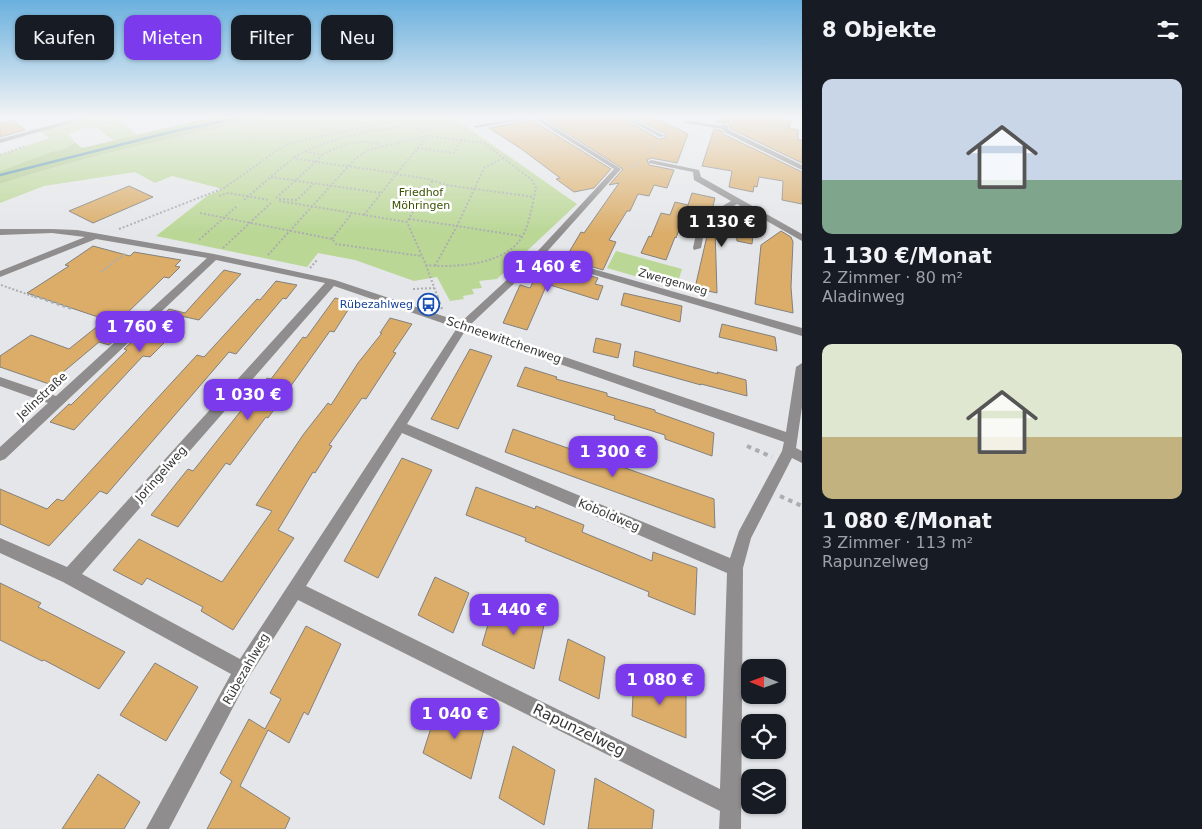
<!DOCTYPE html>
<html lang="de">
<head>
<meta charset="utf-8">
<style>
  :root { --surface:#171b24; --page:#242831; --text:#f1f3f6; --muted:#9ea1a6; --accent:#7c3aed }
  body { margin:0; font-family:"DejaVu Sans",sans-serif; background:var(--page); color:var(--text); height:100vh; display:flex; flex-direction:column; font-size:19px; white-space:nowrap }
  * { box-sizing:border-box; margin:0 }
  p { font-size:16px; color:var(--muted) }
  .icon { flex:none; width:28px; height:28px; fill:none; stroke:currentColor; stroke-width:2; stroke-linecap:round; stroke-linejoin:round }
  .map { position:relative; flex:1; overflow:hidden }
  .sheet { display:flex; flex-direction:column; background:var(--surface); width:400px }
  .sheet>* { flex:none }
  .guide { position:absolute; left:15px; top:15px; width:475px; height:45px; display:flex; gap:10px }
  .needle { width:32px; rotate:271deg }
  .controls { position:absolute; left:741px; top:659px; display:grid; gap:10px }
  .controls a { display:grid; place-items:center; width:45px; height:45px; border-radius:10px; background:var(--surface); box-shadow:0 1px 4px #0004; font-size:25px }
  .price { position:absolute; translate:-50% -42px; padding:0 11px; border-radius:10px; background:var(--accent); color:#fff; font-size:16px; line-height:32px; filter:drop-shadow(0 1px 2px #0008) }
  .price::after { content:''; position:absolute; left:50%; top:30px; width:15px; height:11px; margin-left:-8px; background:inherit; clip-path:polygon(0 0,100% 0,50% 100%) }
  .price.current { background:#222; color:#fff }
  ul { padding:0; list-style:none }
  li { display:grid; align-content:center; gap:10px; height:265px; padding:0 20px }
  li span { display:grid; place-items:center; height:155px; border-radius:10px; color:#555 }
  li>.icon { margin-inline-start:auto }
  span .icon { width:90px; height:90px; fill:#fffc; stroke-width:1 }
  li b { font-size:21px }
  h2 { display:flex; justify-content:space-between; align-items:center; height:60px; padding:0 20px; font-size:21px }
  .pill { padding:0 18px; border-radius:10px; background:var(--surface); box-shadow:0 1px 4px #0004; font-size:18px; line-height:45px }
  .pill.current { background:var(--accent); color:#fff }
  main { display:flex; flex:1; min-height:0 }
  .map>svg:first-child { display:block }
  .green { fill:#bad795 }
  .forest { fill:#a6c57d }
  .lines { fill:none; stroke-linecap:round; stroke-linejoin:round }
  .stream { stroke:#4687a1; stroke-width:2.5 }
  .building { fill:#dbad69; stroke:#82807e }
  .path-far2 { stroke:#acadaf; stroke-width:2; stroke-dasharray:2 2; stroke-linecap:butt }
  .path-far1 { stroke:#acadaf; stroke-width:2.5; stroke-dasharray:3 3; stroke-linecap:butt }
  .path { stroke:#acadaf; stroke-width:4; stroke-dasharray:4.5 4.5; stroke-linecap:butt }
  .minor { fill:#8f8d8d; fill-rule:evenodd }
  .labels { text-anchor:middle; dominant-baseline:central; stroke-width:5; stroke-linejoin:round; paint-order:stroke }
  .far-park-label { font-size:11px; fill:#385200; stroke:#fff }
  .far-street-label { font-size:11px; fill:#363637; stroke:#fff }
  .far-transit-label { font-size:11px; fill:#164399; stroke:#fff; text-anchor:end }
  .street-label { font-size:12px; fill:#363637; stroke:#fff }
  .near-street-label { font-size:15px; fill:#363637; stroke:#fff }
</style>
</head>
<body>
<main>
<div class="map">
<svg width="802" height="829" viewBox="0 0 802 829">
  <rect width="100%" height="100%" fill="#e5e6e9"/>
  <g class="green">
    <polygon points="87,118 125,118 118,120 137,135 114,141 93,125 68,134 75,142 65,149 50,152 0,171 0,155 50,138 39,131"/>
    <path d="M268,118H454L577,204L497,279L479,281L482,288L472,289L474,294L463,296L464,299L450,301L437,277L414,281L355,260L318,253L307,267L156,236L207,196L223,189L172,176L155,183L135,172L44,186L0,203V184C88,155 178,136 268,118Z"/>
    <polygon points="616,251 682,269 676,288 607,268"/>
  </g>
  <path class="forest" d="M209,118H268C178,136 88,155 0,184V171L50,152L65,149L75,142L82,148Z"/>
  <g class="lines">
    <polyline class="stream" points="0,175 179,130 239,118"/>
  </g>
  <g class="building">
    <polygon points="543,118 622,118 659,139 665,138 666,134 634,118 655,118 688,134 677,163 651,158 647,160 649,165 674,170 667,188 654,185 649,196 638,194 630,211 627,211 609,240 616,242 603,270 565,259 581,232 584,233 619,183 609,185 623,169"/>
    <polygon points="718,118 785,118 785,120 791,121 789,128 798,130 798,140 802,140 802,163 731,129 728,122 716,123"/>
    <polygon points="13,120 25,130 0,137 0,123"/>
    <polygon points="532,120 611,169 594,188 574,192 556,179 560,178 523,150 489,128"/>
    <polygon points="714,129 722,131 723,134 802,172 802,204 782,200 783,181 759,177 757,187 754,186 753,192 729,187 732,171 702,166"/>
    <polygon points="129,186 153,197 93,223 69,211"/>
    <polygon points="692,193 715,198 712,210 700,217 685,214"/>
    <polygon points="675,202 688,205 676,238 675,237 666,260 641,253 649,236 651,237 661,213 670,215"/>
    <polygon points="725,214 762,222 762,226 754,227 752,244 737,241 736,228 715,229 717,293 695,288 710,223"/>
    <polygon points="781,231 791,237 793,242 791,287 793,313 755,304 761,245"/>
    <polygon points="93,246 130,256 134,252 181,260 175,266 180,267 169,278 164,277 120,320 95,316 27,293 69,266 65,265"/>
    <polygon points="560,267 598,278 595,284 603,286 598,300 547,284 527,330 503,323 520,285 530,288 540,268 557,272"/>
    <polygon points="224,270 241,274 199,320 181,316 159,339 166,341 150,357 143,356 74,430 50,422 69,404 71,405 127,350 124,349 138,336 141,336 169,309 185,313"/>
    <polygon points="276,281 297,285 286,299 283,298 236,354 229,352 107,494 100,491 49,546 0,524 0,489 47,509 57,499 63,501 197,355 204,357 257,299 260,300"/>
    <polygon points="624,293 682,306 680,322 621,305"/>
    <polygon points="335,298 353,302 334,332 330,331 268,418 266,417 230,465 226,463 178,527 151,515 188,469 193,471 267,378 271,379 303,337 306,338"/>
    <polygon points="390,318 412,324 393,352 396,353 366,399 362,398 329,445 332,446 315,473 313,472 278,530 294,538 233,630 201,611 203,607 147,578 142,585 113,570 139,539 222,582 272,511 256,505 303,435 328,403 331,405 358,363 382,333 380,333"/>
    <polygon points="722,324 775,337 777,351 719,337"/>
    <polygon points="99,325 124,332 109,345 99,342 49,384 0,367 0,356 31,335 69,349"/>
    <polygon points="596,338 621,344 618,358 593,352"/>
    <polygon points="470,349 492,356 458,429 431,419"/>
    <polygon points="635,351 718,374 717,372 746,380 747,396 701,384 701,385 633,366"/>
    <polygon points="525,367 557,377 556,379 607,393 607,396 655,410 655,412 714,433 712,456 665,439 665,435 614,419 615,416 517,386"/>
    <polygon points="513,429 714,499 715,528 505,452"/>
    <polygon points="402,458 432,470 378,578 344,561"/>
    <polygon points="476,487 535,509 536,506 584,525 582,532 652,561 653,552 697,568 695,615 648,596 649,592 525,541 526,538 466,515"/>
    <polygon points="435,577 469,593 453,633 418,615"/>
    <polygon points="0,583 41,603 38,607 125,652 99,689 44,660 42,661 0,640"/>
    <polygon points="494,604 544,625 534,669 482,645"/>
    <polygon points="306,626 341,644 308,715 304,712 289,743 268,730 240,786 290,818 285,829 207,829 232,781 220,773 249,719 265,729 281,699 270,693"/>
    <polygon points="568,639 605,657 599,699 559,680"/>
    <polygon points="155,663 198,687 166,741 120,715"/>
    <polygon points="634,674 686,695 686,738 632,716"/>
    <polygon points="439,703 485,725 471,779 423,753"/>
    <polygon points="513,746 555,770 544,825 499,798"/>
    <polygon points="98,774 140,802 124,829 62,829"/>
    <polygon points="595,778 654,810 652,829 588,829"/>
  </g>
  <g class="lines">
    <g class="path-far2">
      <polyline points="89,127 128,118"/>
      <polyline points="417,148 454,153 462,139"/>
      <polyline points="648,153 657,143"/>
      <polyline points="0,155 25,146"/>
      <path d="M322,155C341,144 361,138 382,145"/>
      <polyline points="503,158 484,168 457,226 521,236"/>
      <polyline points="629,167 635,166 640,161"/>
      <polyline points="396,174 428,179 447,185 534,197"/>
      <polyline points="271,177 381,193"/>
      <polyline points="219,196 228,193 269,200"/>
      <path d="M276,198L316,162L397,173L428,136L484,143L532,180L536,188C532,204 530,226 520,240C502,265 454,268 426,265L407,222L279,201"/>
      <polyline points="279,199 297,200 313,184"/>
      <polyline points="244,200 293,158 316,162 322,155 303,151"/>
      <polyline points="200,213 332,239 336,244 421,256"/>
      <polyline points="364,215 397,173"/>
      <polyline points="409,219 457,226 435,266"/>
      <polyline points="408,220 433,180"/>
      <polyline points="119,229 224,188 285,145 343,131 414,118"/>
      <polyline points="332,239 352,213"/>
      <polyline points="199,240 237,206"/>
      <polyline points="223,248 271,203"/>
      <path d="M268,255L355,159L368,150L428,136L412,124C371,132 329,136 293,158"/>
      <polyline points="426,265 438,298"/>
      <polyline points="310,268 317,260"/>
      <polyline points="101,272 126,253"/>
      <polyline points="1,285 38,298"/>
      <polyline points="413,289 434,288"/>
    </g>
    <g class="path-far1">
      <polyline points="34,296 72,309"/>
      <polyline points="437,296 442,309"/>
    </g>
    <g class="path">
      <polyline points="747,446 772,457"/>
      <polyline points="780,496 802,506"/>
    </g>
    <g class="minor">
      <polygon points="78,118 87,118 0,143 0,139"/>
      <polygon points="519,118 532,118 476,128 473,126"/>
      <path d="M533,118H540L621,169L544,255L802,328V336L540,259L470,325L786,432L796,367L802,363V407L796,448L802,451V463L792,458L751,538L743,568L741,829H719L720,811L298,600L249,677L169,829H146L231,674L63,582L0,553V538L67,567L325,283L216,260L5,459L0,461V447L48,403L0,386V377L56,396L207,258L96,239L0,277V271L85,237L52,233L0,235V229H52L77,230L214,254L335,280L461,322L535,254L614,169ZM334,286L457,328L240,659L82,574ZM465,331L784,442L782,451L739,531L730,558L407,424ZM402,433L727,573L720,789L306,586Z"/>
      <polygon points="624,118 631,118 665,136 660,137"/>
      <polygon points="686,120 722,126 723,124 727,124 729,130 802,165 802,170 724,132 723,129 684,123"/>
      <polygon points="651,160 699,170 701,177 802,234 802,241 737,204 706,223 701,248 694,250 693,248 699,220 731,201 694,180 693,172 649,163 648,162"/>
    </g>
  </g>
  <linearGradient id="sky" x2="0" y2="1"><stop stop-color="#6ab0de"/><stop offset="0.5" stop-color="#f3f4f5"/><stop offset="1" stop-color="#f3f4f5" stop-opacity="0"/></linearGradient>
  <rect width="802" height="234" fill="url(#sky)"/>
  <defs>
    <symbol id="bus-ring" viewBox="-11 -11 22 22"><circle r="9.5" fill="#fff" stroke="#1a4fb4" stroke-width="1.5"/><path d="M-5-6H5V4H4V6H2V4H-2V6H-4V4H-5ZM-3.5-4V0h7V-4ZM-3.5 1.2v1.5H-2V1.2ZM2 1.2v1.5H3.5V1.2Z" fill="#1a4fb4"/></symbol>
  </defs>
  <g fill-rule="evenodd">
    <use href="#bus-ring" x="416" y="292" width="25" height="25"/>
  </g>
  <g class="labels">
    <g class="far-park-label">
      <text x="421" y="192">Friedhof<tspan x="421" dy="13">Möhringen</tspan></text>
    </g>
    <g class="far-street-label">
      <text transform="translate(673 282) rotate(16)">Zwergenweg</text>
    </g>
    <g class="far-transit-label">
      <text x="413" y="304">Rübezahlweg</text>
    </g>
    <g class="street-label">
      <text transform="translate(504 340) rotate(19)">Schneewittchenweg</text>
      <text transform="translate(42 396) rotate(-43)">Jelinstraße</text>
      <text transform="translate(161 474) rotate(-48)">Joringelweg</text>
      <text transform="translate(609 515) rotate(23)">Koboldweg</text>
      <text transform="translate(246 669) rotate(-60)">Rübezahlweg</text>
    </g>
    <g class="near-street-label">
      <text transform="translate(579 730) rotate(26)">Rapunzelweg</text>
    </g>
  </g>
</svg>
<div class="controls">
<a><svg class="needle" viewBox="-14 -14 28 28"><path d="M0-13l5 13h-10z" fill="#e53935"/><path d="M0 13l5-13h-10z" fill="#9ea1a6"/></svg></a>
<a><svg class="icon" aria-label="locate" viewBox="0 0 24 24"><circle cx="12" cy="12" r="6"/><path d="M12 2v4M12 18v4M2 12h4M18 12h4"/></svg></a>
<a><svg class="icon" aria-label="layers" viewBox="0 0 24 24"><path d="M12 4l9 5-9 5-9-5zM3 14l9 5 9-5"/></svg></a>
</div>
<b class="price current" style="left:722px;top:248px">1 130 €</b>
<b class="price" style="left:548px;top:293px">1 460 €</b>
<b class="price" style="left:140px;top:353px">1 760 €</b>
<b class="price" style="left:248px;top:421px">1 030 €</b>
<b class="price" style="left:613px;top:478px">1 300 €</b>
<b class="price" style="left:514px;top:636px">1 440 €</b>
<b class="price" style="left:660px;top:706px">1 080 €</b>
<b class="price" style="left:455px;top:740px">1 040 €</b>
<div class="guide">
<a class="pill">Kaufen</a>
<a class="pill current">Mieten</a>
<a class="pill">Filter</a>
<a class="pill">Neu</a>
</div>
</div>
<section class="sheet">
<h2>8 Objekte<svg class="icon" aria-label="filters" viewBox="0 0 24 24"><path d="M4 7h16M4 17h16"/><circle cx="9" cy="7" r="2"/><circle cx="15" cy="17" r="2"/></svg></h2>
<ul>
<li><span style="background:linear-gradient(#c9d6e8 65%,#7fa58c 0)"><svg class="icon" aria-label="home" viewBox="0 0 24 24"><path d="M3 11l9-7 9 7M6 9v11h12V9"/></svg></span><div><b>1 130 €/Monat</b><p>2 Zimmer · 80 m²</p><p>Aladinweg</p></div></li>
<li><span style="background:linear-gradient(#dfe7d0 60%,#c2b280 0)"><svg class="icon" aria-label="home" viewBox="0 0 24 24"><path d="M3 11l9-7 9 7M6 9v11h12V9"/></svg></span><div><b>1 080 €/Monat</b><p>3 Zimmer · 113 m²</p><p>Rapunzelweg</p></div></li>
</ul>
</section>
</main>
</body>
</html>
